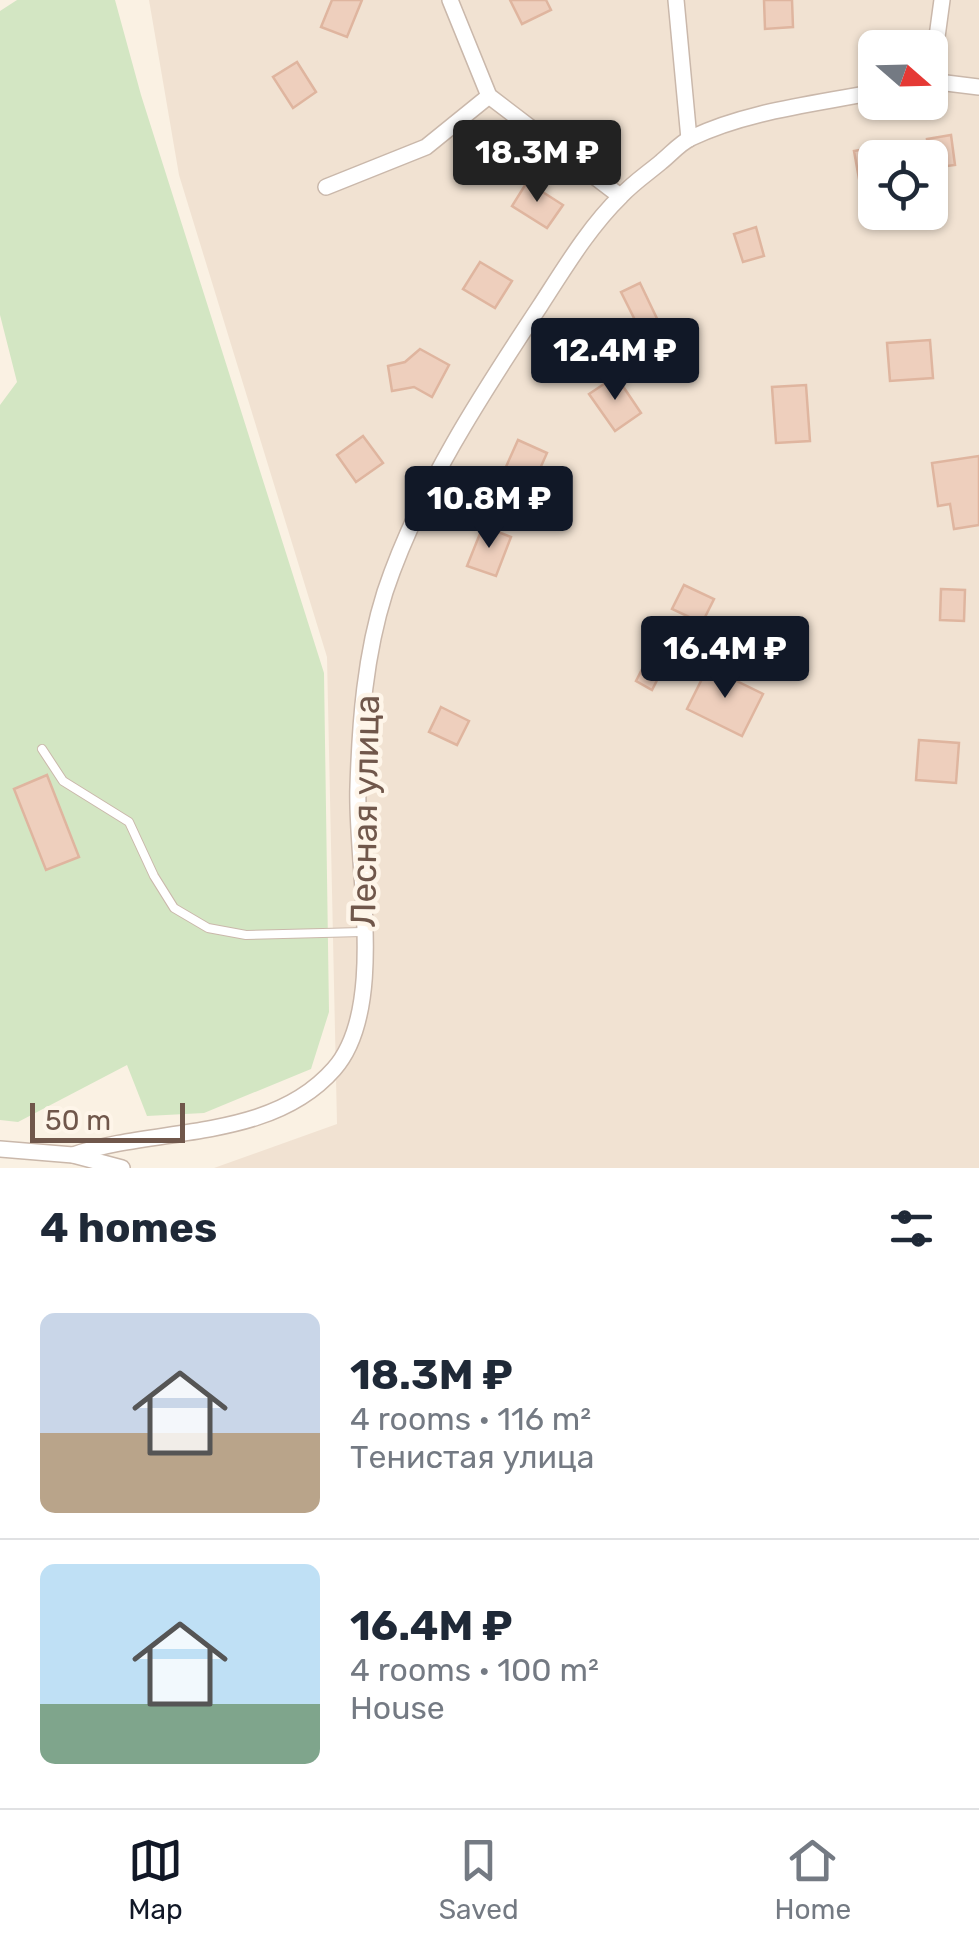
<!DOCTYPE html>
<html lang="en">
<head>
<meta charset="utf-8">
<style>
  :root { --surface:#fff; --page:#f6f6f7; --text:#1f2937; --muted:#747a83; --line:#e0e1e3; --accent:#111827 }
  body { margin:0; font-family:Rubik,sans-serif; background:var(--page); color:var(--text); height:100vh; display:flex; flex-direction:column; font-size:38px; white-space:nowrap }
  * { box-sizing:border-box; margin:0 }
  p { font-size:32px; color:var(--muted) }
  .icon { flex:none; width:55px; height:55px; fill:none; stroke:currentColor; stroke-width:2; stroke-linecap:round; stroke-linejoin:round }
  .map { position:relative; height:1168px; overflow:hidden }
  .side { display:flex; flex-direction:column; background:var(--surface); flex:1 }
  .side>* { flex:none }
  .needle { width:65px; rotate:110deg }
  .controls { position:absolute; left:858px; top:30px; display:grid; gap:20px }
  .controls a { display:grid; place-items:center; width:90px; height:90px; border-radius:15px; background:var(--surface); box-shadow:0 2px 8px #0004; font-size:50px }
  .scale { position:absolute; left:30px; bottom:25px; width:155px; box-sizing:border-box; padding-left:10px; border:5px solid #70574b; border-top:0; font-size:28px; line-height:35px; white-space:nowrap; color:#70574b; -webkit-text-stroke:8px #fef5e9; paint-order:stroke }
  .price { position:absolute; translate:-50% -85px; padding:0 22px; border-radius:10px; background:var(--accent); color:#fff; font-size:32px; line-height:65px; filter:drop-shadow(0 2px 5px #0008) }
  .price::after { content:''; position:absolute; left:50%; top:60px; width:30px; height:22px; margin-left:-15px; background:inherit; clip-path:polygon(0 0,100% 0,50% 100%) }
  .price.selected { background:#222; color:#fff }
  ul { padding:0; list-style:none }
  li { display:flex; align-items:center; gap:30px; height:250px; padding:0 40px }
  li+li { border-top:2px solid var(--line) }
  li span { display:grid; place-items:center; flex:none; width:280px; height:200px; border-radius:15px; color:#555 }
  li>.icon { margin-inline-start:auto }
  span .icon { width:120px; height:120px; fill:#fffc; stroke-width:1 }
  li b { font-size:42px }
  h2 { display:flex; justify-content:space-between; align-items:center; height:120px; padding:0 40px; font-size:42px }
  .menu { display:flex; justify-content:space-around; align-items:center; height:140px; border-top:2px solid var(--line); background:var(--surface); font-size:28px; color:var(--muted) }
  .menu a { display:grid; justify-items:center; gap:5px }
  .menu .selected { color:var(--accent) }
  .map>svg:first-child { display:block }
  .residential { fill:#f1e2d2; fill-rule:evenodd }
  .green { fill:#d3e6c3 }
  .building { fill:#eecfbd; stroke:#dfb59f; stroke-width:2.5 }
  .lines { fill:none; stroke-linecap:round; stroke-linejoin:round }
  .lane-casing { stroke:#cab8ab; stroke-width:10 }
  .street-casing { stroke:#cab8ab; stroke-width:18 }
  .lane { stroke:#fff; stroke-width:8 }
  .street { stroke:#fff; stroke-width:15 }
  .labels { text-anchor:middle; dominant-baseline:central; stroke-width:9; stroke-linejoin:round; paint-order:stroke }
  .street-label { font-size:35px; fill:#70574b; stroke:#fef5e9 }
</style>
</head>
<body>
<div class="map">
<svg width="979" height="1168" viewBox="0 0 979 1168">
  <rect width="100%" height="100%" fill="#faf1e3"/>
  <path class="residential" d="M149,0H979V1168H214L337,1124L327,657L179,175ZM875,48H930V102H875ZM875,158H930V212H875Z"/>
  <polygon class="green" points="17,0 115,0 141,95 324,673 329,1012 311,1069 204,1113 147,1116 127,1065 18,1122 0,1120 0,405 17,382 0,315 0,11"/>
  <g class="building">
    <polygon points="332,0 362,0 347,37 321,27"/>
    <polygon points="510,0 546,0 551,10 522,24"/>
    <polygon points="764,0 792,0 793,27 765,29"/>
    <polygon points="297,62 316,92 293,108 273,77"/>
    <polygon points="951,135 955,165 931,168 927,139"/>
    <polygon points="876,147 875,210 865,212 854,151"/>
    <polygon points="527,182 563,205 547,228 512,206"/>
    <polygon points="756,227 764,256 743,262 734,234"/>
    <polygon points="480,262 512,281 495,308 463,289"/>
    <polygon points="640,283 661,327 643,336 621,292"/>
    <polygon points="930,340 933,378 890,381 887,343"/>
    <polygon points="420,349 449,365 432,397 414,387 392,391 388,366 405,362"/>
    <polygon points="616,376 641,413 615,431 589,394"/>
    <polygon points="806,385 810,441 776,443 772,387"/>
    <polygon points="363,436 383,463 356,482 337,455"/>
    <polygon points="518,440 547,453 534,482 505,469"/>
    <polygon points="979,456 979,525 954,529 950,504 938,506 932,463"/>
    <polygon points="483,526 511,537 496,576 467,566"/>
    <polygon points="684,585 714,599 702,623 672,609"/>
    <polygon points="941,589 965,590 964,621 940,620"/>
    <polygon points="657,640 673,649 652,690 636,681"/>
    <polygon points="708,667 763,694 742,736 687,709"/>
    <polygon points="441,707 469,721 457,745 429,732"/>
    <polygon points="919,740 959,743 956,783 916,780"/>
    <polygon points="47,775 79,857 46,870 14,789"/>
  </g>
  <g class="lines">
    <defs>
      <polyline id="lane" points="42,749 63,781 129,822 154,876 174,908 208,928 246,935 362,932"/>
      <g id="street">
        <polyline points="450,0 489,96 620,196"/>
        <polyline points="676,0 689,139"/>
        <polyline points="930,81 979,87"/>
        <polyline points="931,81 942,0"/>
        <polyline points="326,187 426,147 489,96"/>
        <polyline points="0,1149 73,1155 122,1168"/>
        <path d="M73,1155C157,1126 270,1142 334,1069C388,1008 355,865 358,787C360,722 365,655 385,592C419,490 481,395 540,306C564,269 589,227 621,196C633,183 648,173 661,162C671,154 680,143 691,138C747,111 815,104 875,92"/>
      </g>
    </defs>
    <use href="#lane" class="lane-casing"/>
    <use href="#street" class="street-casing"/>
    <use href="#lane" class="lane"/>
    <use href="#street" class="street"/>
  </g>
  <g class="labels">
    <g class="street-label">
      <text transform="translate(365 811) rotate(-89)">Лесная улица</text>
    </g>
  </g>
</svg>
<div class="controls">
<a><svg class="needle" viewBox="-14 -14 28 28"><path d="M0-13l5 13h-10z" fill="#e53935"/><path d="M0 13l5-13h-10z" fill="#747a83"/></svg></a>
<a><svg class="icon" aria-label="locate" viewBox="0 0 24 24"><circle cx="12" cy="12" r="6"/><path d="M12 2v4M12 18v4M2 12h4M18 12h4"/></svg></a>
</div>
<div class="scale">50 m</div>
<b class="price selected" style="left:537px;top:205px">18.3M ₽</b>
<b class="price" style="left:615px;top:403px">12.4M ₽</b>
<b class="price" style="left:489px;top:551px">10.8M ₽</b>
<b class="price" style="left:725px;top:701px">16.4M ₽</b>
</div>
<section class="side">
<h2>4 homes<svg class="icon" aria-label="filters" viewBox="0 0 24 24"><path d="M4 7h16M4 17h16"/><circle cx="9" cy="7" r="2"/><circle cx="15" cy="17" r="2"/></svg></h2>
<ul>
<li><span style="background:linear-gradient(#c9d6e8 60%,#b9a48a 0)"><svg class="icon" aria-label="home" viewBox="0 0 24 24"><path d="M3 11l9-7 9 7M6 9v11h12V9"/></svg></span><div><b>18.3M ₽</b><p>4 rooms · 116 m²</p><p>Тенистая улица</p></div></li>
<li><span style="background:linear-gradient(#bfe0f5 70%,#7fa58c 0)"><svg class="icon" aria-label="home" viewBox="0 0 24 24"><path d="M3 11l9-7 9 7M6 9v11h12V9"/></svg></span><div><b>16.4M ₽</b><p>4 rooms · 100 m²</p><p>House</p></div></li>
</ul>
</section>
<nav class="menu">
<a class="selected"><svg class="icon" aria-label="map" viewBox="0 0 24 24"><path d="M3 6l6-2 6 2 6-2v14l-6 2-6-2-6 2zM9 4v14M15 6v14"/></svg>Map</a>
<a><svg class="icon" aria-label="saved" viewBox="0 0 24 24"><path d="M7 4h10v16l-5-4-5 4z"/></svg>Saved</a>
<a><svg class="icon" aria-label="home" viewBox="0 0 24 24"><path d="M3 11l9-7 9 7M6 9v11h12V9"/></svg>Home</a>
</nav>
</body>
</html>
